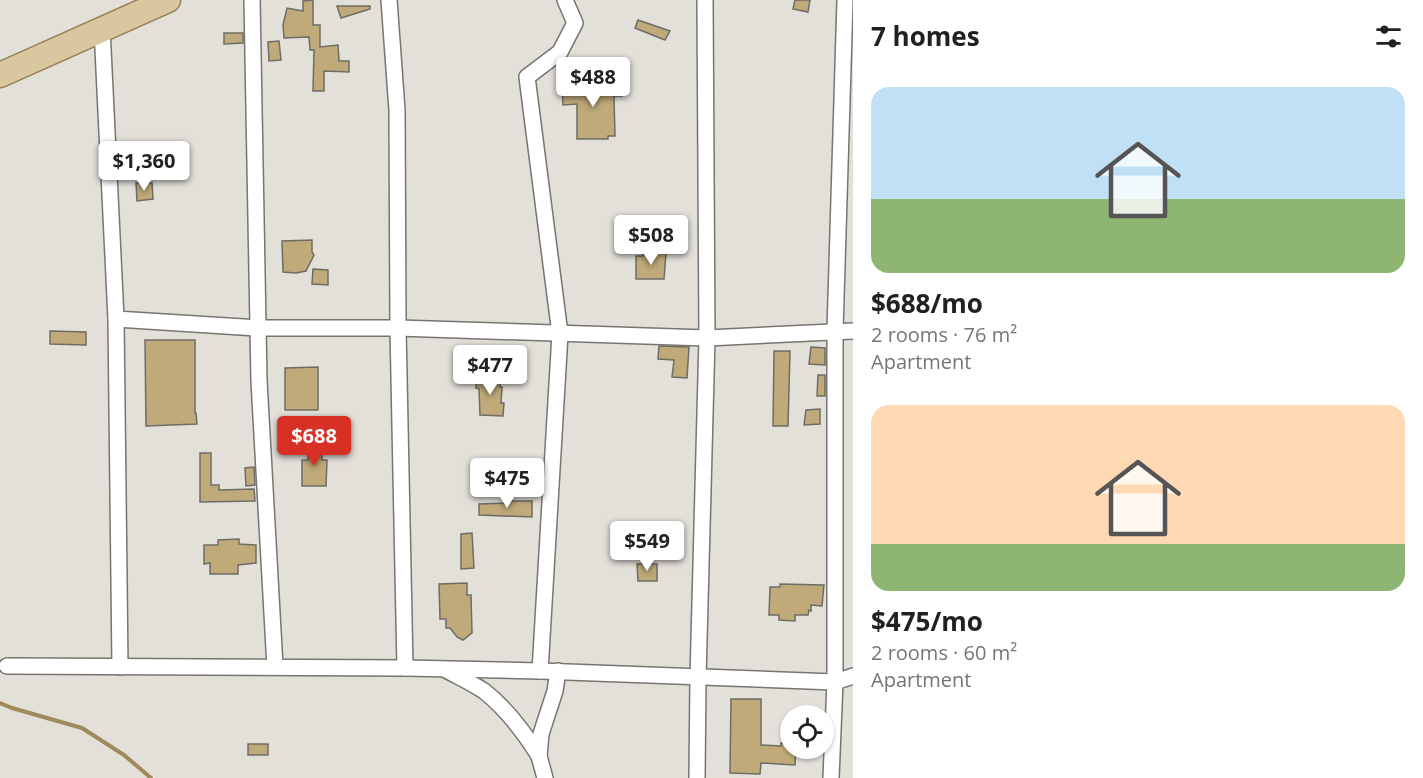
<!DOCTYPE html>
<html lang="en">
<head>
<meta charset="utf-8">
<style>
  :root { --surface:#fff; --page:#f6f6f6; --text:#202124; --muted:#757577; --accent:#d93025 }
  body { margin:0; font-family:"Open Sans",sans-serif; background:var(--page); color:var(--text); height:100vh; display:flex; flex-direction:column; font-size:22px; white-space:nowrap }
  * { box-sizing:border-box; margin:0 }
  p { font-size:20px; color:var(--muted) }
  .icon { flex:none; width:33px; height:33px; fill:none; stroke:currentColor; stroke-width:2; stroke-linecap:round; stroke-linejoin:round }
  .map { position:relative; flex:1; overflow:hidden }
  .drawer { display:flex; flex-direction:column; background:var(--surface); width:570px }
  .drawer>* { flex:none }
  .tools { position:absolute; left:780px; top:705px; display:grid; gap:12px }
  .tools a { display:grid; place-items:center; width:54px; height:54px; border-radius:50%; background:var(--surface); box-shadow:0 2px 4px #0004; font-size:30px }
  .price { position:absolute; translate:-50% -51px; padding:0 14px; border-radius:6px; background:#fff; color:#222; font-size:20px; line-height:39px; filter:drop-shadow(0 2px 3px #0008) }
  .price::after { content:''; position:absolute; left:50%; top:36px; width:18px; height:14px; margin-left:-9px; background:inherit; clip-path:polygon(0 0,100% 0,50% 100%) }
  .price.active { background:var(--accent); color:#fff }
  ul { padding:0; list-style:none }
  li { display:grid; align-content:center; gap:12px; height:318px; padding:0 18px }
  li span { display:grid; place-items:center; height:186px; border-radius:18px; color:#555 }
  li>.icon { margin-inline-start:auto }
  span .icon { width:108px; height:108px; fill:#fffc; stroke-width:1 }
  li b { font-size:26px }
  h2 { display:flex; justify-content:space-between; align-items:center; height:72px; padding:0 18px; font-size:26px }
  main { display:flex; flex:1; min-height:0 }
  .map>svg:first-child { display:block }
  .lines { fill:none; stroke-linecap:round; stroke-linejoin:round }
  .stream { stroke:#9f8a5c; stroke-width:4 }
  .building { fill:#c0aa7a; stroke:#6e6c66; stroke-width:1.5 }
  .street-casing { stroke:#77756f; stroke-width:18 }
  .primary-casing { stroke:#927e51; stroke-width:27 }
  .street { stroke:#fff; stroke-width:15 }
  .primary { stroke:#d9c79f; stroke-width:24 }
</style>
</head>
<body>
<main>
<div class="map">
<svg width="853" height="778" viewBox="0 0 853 778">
  <rect width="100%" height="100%" fill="#e3e0da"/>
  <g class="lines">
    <polyline class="stream" points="0,703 12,708 82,728 124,755 151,778"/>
  </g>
  <g class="building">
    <polygon points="313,0 313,25 320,25 320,47 338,45 339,61 349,61 349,72 324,71 324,91 313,91 314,50 310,50 309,37 284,38 283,25 287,8 303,11 303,1"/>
    <polygon points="795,0 810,0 808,12 793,9"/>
    <polygon points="337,6 370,6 370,9 341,18"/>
    <polygon points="638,20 670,31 665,40 635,28"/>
    <polygon points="224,33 243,33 243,43 224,44"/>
    <polygon points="279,41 281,60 269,61 268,42"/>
    <polygon points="622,82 622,96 614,96 615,136 608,136 608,139 577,139 577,104 563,105 562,83"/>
    <polygon points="136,183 152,183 153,199 137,201"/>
    <polygon points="312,240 312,252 314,255 306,271 296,273 283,272 282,241"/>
    <polygon points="643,253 666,253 664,279 636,279 636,256 643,256"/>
    <polygon points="313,269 328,270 328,285 312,284"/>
    <polygon points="50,331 86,332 86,345 50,344"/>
    <polygon points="145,340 195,340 195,413 196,413 197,424 146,426"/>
    <polygon points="659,346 689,347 687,378 672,377 674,360 658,359"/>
    <polygon points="811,347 825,348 825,365 809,364"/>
    <polygon points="774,351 790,351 788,426 773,426"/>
    <polygon points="318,367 318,410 285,410 285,368"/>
    <polygon points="481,375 501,376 500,387 502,387 501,403 504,403 503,416 480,415 479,389 476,388 477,377 481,377"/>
    <polygon points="818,375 825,375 825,396 817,396"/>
    <polygon points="820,409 820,424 804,425 806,410"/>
    <polygon points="308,444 322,444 322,460 327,460 326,486 302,486 302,460 308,460"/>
    <polygon points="200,453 211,453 211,485 219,485 219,490 254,489 255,501 200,502"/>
    <polygon points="254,467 255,485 246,486 245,468"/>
    <polygon points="507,501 532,501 532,517 479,515 479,504 507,503"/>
    <polygon points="472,533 474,568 461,569 461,534"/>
    <polygon points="239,539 239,544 256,545 256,563 238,565 238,574 210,574 210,563 204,564 204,545 218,545 218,540"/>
    <polygon points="637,564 657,564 657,581 638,581"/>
    <polygon points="467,583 467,595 471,595 472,633 463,640 457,637 450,628 446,628 446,619 440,619 439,584"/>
    <polygon points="780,584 824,585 822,606 811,605 811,611 809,610 808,615 795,615 795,621 779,620 779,615 769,615 770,587 780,587"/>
    <polygon points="731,699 761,699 761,745 781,746 781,743 790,744 790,748 796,748 795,765 761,763 760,774 730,773"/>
    <rect x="248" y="744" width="20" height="11"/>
  </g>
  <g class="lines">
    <defs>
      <g id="street">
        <polyline points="252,0 259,381 275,667"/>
        <polyline points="389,0 397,110 398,328 405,668"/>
        <polyline points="102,28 116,319 258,328 398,328 707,338 853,331"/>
        <polyline points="116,319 120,667"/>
        <polyline points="7,666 405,668 540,671 835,682 853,676"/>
        <path d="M446,670C459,677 472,683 484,691C507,709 524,732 539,756"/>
        <polyline points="540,671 560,334 527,77 560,52 575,23 565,0"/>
        <polyline points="545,778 539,756 541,734 555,691 558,671"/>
        <polyline points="697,778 698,678 707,338 705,0"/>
        <polyline points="831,778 835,682 835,331 845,0"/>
      </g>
      <polyline id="primary" points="0,75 168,0"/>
    </defs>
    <use href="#street" class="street-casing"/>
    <use href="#primary" class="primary-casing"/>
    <use href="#street" class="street"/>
    <use href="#primary" class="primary"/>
  </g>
</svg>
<div class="tools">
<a><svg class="icon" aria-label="locate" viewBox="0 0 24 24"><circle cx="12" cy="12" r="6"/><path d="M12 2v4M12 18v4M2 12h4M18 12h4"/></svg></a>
</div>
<b class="price" style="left:593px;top:108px">$488</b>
<b class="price" style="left:144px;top:192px">$1,360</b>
<b class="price" style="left:651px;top:266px">$508</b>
<b class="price" style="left:490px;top:396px">$477</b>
<b class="price active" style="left:314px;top:467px">$688</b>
<b class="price" style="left:507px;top:509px">$475</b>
<b class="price" style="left:647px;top:572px">$549</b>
</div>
<section class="drawer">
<h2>7 homes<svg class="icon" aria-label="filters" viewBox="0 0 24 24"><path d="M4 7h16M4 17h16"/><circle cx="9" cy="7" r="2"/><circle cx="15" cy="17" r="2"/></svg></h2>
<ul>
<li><span style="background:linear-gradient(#bfe0f5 60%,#8fb573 0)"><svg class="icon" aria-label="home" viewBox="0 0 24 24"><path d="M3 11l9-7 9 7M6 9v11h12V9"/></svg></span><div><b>$688/mo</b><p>2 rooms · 76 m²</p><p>Apartment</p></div></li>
<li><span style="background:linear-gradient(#ffd9b3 75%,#8fb573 0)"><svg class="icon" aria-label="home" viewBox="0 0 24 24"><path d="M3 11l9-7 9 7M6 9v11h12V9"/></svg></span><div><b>$475/mo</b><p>2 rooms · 60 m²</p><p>Apartment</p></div></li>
</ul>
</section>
</main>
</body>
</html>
